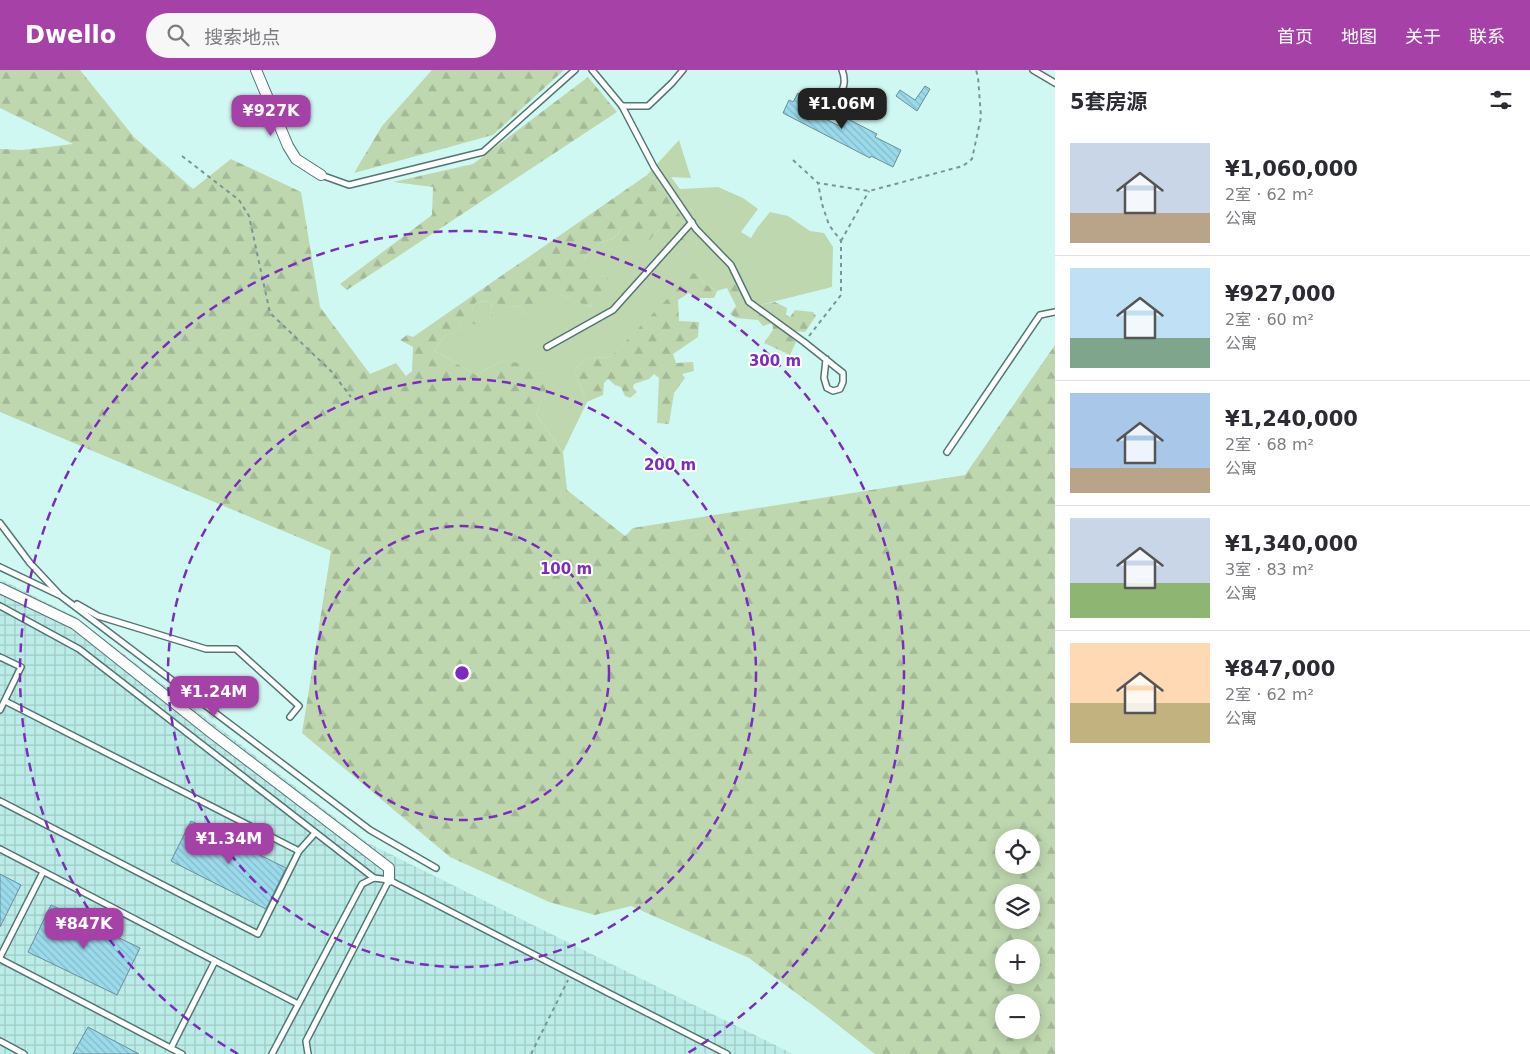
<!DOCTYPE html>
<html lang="zh">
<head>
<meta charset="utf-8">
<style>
  :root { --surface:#fff; --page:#f7f7f7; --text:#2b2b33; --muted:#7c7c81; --line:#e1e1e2; --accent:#a541a7 }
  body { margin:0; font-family:"DejaVu Sans","Noto Sans SC",sans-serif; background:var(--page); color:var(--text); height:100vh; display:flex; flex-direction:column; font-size:19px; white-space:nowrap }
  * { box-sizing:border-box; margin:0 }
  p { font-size:16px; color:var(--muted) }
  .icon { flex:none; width:28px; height:28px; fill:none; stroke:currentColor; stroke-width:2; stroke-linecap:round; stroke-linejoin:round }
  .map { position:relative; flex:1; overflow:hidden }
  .panel { display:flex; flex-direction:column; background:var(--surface); width:475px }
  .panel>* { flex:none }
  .tools { position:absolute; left:995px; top:759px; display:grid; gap:10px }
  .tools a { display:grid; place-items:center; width:45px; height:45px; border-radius:50%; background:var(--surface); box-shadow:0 2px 12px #0003; font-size:25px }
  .price { position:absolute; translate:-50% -42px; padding:0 11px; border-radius:10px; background:var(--accent); color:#fff; font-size:16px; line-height:32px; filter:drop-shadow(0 1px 2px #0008) }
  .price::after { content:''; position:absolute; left:50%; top:30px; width:15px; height:11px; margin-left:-8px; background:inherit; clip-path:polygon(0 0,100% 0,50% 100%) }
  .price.on { background:#222; color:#fff }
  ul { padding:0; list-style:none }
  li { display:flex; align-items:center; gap:15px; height:125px; padding:0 15px }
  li+li { border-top:1px solid var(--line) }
  li span { display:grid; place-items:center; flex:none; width:140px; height:100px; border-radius:0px; color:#555 }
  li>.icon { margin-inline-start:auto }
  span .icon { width:60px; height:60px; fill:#fffc; stroke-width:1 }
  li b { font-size:21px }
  h2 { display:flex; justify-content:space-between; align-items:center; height:60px; padding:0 15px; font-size:21px }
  header { display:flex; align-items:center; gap:30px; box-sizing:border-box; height:70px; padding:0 25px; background:var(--accent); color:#fff }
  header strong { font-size:24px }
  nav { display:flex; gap:28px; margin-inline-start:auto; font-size:18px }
  .search { width:350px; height:45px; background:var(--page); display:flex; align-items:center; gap:12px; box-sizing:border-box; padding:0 18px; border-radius:28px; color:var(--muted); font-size:19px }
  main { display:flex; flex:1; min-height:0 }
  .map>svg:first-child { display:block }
  .industrial { fill:url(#industrial-grid) }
  .grass { fill:#bed7af }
  .forest { fill:url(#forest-firs); fill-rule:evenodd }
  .building { fill:url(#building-back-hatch); stroke:#6b8d97 }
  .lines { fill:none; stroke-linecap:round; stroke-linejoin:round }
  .lane-casing { stroke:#537673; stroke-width:8 }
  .street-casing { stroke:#537673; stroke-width:12 }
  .path { stroke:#7a9693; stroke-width:2; stroke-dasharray:4 4; stroke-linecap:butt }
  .lane { stroke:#fff; stroke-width:5 }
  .street { stroke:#fff; stroke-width:10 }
  .ring { fill:none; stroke:#7b2cbf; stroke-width:2.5; stroke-dasharray:9 6 }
  .centre { fill:#7b2cbf; stroke:#fff; stroke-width:2.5 }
  .ring-label { font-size:15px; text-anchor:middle; font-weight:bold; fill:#7b2cbf; stroke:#fff; stroke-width:4; stroke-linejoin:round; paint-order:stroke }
</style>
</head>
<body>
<header>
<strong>Dwello</strong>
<div class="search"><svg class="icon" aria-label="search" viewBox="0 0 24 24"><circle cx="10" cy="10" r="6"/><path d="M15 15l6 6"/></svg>搜索地点</div>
<nav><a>首页</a><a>地图</a><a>关于</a><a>联系</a></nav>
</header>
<main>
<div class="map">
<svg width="1055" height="984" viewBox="0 0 1055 984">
  <defs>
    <pattern id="industrial-grid" width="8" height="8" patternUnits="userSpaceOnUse" patternTransform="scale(1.25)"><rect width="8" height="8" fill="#bbece7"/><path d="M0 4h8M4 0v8" fill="none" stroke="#a0cac6"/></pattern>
    <pattern id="forest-firs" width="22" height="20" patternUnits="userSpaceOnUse" patternTransform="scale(1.25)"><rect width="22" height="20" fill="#bed7af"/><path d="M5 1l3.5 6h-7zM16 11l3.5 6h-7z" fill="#a2b896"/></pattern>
    <pattern id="building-back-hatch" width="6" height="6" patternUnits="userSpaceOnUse" patternTransform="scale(1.25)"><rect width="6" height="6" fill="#9adaeb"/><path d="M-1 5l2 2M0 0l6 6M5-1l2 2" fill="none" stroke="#84bbc9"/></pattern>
  </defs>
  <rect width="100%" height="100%" fill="#d0f8f3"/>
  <polygon class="industrial" points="0,509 76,547 368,773 793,984 0,984"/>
  <polygon class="grass" points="679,70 691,108 671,107 680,119 718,117 743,128 758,139 741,162 751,168 757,158 770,142 788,146 810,161 824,163 833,177 832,217 760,235 744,231 733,211 727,218 717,221 705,214 699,205 693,204 609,288 589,287 574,300 587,332 563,382 536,344 554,301 537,304 501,291 476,305 434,280 446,265 459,254 462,248 472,240 476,232 492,231 490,251 507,237 520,236 526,245 551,224 565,226 590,237 605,205 587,207 584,188 601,172 613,169 623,157 630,158 647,173 659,159 698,174 657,111 647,105"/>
  <g class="forest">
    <path d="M0,0H80L134,67L193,119L231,89L301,122L320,237L370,304L396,293L406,306L412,301L413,277L400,270L407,265L413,267L647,105L657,111L699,174L662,165L659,159L647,173L624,174L622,169L630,159L623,157L613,169L601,172L584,188L590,193L587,206L605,205L610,210L589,237L565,226L552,225L539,236L538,240L526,245L520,236L507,237L506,244L498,255L490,251L492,231L476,232L472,240L481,242L485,252L481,257L462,249L459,254L461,258L459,266L446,265L434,280L476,305L501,291L528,294L537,304L555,300L536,344L563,382L567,420L625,466L633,458L965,405L1055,275V984H875L815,937L749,888L631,836L595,845L549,832L450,787L302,663L331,481L0,342V79L22,80L73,74L0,38ZM1004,768H1031V795H1004ZM1004,822H1031V850H1004ZM1004,878H1031V905H1004ZM1004,932H1031V960H1004Z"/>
    <polygon points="432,0 564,0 493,65 354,103 382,56"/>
    <polygon points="588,7 617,42 347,220 340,214 432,145 433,117 393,112 473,94"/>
    <polygon points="693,203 699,205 705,214 717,221 714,228 695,228 689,223 678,230 679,251 699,252 698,267 673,284 676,293 693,292 694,301 682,304 685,308 674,323 669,354 657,353 659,308 654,304 649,309 634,314 633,318 637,322 630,328 625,326 621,317 615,315 608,309 604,313 603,325 587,332 574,300 589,287 609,288"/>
    <polygon points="733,210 744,231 754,230 760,235 775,232 787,238 786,245 790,247 795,240 813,242 816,246 805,262 783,260 796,272 790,285 764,273 773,260 772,253 763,256 758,250 736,248 730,244 736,236 727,218"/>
  </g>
  <g class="building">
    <polygon points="925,16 930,19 917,41 896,26 900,20 915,30"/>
    <polygon points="798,23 828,39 824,48 841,57 846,48 877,64 875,67 901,80 893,97 871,86 870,88 783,43 789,30 793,32"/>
    <polygon points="191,751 286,798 266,839 171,791"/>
    <polygon points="0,804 21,815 0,857"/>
    <polygon points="51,835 140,878 117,925 28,882"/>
    <polygon points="88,957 139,984 73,984"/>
  </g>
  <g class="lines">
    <defs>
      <g id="lane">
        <polyline points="592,0 622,36 654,97 696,159 731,195 749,232 804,272 843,303 843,312 840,319 833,321 827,318 824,308 826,289"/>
        <polyline points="1033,0 1055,13"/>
        <path d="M833,35C841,22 848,15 842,0"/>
        <polyline points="622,36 648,36 672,13 683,0"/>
        <polyline points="321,105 349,115 483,82 575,0"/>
        <polyline points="547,277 613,240 692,152"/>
        <polyline points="947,382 1040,245 1055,242"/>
        <polyline points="0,453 30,493 59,524"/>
        <polyline points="0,497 61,526 370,760 436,798"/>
        <polyline points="77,534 98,546 206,579 236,579 299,636 290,647"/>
        <polyline points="0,536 79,579 374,808"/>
        <polyline points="0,587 21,597 0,640"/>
        <polyline points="5,631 299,781"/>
        <polyline points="0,731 258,864 299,781 315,763"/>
        <polyline points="0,779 298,934"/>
        <polyline points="0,887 43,802"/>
        <polyline points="0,889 182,984"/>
        <polyline points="0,971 24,984"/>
        <polyline points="171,978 215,891"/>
        <polyline points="272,984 362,814 374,808 389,810 727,984"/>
        <polyline points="308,984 306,971 389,810"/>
      </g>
      <g id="street">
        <polyline points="256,0 288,76 296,89 321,105"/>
        <polyline points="0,518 75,554 212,663 389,798 389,810"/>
      </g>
    </defs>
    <use href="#lane" class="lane-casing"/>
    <use href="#street" class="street-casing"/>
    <g class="path">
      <polyline points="182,86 239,130 249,146 270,243 331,301 351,327"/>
      <polyline points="793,90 818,113 869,121 963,96 972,89 981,47 978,7 976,0"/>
      <polyline points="841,171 869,121"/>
      <polyline points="809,266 841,225 841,171 829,155 822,134 818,113"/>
      <polyline points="531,984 568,910"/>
    </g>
    <use href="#lane" class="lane"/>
    <use href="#street" class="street"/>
  </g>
  <g class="ring">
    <circle cx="462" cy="603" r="147"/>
    <circle cx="462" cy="603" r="294"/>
    <path d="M238 984A442 442 0 1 1 686 984"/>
  </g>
  <circle cx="462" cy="603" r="8" class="centre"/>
  <g class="ring-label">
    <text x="775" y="296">300 m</text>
    <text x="670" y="400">200 m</text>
    <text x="566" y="504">100 m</text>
  </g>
</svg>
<div class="tools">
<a><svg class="icon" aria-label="locate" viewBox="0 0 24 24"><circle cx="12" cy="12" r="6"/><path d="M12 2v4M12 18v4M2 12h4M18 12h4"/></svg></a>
<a><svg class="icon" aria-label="layers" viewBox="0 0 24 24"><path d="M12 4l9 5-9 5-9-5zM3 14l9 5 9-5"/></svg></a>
<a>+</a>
<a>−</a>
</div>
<b class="price on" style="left:842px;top:60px">¥1.06M</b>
<b class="price" style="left:271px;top:67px">¥927K</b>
<b class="price" style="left:214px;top:648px">¥1.24M</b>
<b class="price" style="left:229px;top:795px">¥1.34M</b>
<b class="price" style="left:84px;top:880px">¥847K</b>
</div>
<section class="panel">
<h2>5套房源<svg class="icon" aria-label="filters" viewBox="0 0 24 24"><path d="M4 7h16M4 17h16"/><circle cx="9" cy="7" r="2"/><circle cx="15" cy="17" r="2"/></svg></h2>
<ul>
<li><span style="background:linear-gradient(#c9d6e8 70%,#b9a48a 0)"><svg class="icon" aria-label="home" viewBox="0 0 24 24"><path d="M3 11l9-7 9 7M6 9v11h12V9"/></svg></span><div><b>¥1,060,000</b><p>2室 · 62 m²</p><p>公寓</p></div></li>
<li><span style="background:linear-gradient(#bfe0f5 70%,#7fa58c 0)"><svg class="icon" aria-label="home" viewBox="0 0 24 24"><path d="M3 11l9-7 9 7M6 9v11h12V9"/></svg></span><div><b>¥927,000</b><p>2室 · 60 m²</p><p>公寓</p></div></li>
<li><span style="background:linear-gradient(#a9c7e8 75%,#b9a48a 0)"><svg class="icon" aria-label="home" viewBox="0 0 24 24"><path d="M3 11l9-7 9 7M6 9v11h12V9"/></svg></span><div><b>¥1,240,000</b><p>2室 · 68 m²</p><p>公寓</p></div></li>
<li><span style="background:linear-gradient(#c9d6e8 65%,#8fb573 0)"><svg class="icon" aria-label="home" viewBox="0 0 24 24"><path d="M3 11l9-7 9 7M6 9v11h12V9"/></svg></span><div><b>¥1,340,000</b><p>3室 · 83 m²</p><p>公寓</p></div></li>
<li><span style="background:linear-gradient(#ffd9b3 60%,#c2b280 0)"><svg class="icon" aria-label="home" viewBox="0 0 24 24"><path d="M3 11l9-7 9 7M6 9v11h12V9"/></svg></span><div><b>¥847,000</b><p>2室 · 62 m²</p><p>公寓</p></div></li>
</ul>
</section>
</main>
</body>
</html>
